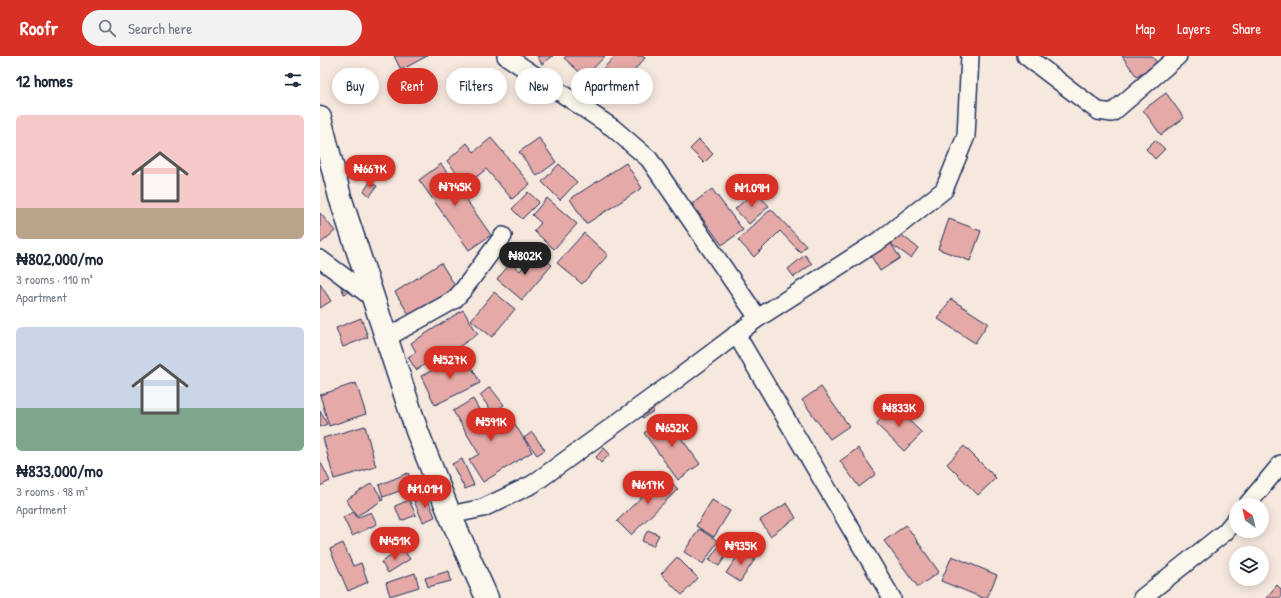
<!DOCTYPE html>
<html lang="en">
<head>
<meta charset="utf-8">
<style>
  :root { --surface:#fff; --page:#f2f2f3; --text:#1f2937; --muted:#747a83; --accent:#d93025 }
  body { margin:0; font-family:"Patrick Hand",sans-serif; background:var(--page); color:var(--text); height:100vh; display:flex; flex-direction:column; font-size:15px; white-space:nowrap }
  * { box-sizing:border-box; margin:0 }
  p { font-size:13px; color:var(--muted) }
  .icon { flex:none; width:22px; height:22px; fill:none; stroke:currentColor; stroke-width:2; stroke-linecap:round; stroke-linejoin:round }
  .map { position:relative; flex:1; overflow:hidden }
  .panel { display:flex; flex-direction:column; background:var(--surface); width:320px }
  .panel>* { flex:none }
  .hud { position:absolute; left:12px; top:12px; width:380px; height:36px; display:flex; gap:8px }
  .needle { width:26px; rotate:326deg }
  .controls { position:absolute; left:909px; top:442px; display:grid; gap:8px }
  .controls a { display:grid; place-items:center; width:40px; height:40px; border-radius:50%; background:var(--surface); box-shadow:0 2px 10px #0003; font-size:20px }
  .price { position:absolute; translate:-50% -34px; padding:0 9px; border-radius:14px; background:var(--accent); color:#fff; font-size:13px; line-height:26px; filter:drop-shadow(0 1px 2px #0008) }
  .price::after { content:''; position:absolute; left:50%; top:24px; width:12px; height:9px; margin-left:-6px; background:inherit; clip-path:polygon(0 0,100% 0,50% 100%) }
  .price.on { background:#222; color:#fff }
  ul { padding:0; list-style:none }
  li { display:grid; align-content:center; gap:8px; height:212px; padding:0 16px }
  li span { display:grid; place-items:center; height:124px; border-radius:6px; color:#555 }
  li>.icon { margin-inline-start:auto }
  span .icon { width:72px; height:72px; fill:#fffc; stroke-width:1 }
  li b { font-size:17px }
  h2 { display:flex; justify-content:space-between; align-items:center; height:48px; padding:0 16px; font-size:17px }
  .tag { padding:0 14px; border-radius:18px; background:var(--surface); box-shadow:0 2px 10px #0003; font-size:14px; line-height:36px }
  .tag.on { background:var(--accent); color:#fff }
  header { display:flex; align-items:center; gap:24px; box-sizing:border-box; height:56px; padding:0 20px; background:var(--accent); color:#fff }
  header strong { font-size:19px }
  nav { display:flex; gap:22px; margin-inline-start:auto; font-size:14px }
  .search { width:280px; height:36px; background:var(--page); display:flex; align-items:center; gap:10px; box-sizing:border-box; padding:0 14px; border-radius:22px; color:var(--muted); font-size:15px }
  main { display:flex; flex:1; min-height:0 }
  .map>svg:first-child { display:block }
  .building { fill:#e5aaa7; stroke:#1b2f5e }
  .lines { fill:none; stroke-linecap:round; stroke-linejoin:round }
  .street-casing { stroke:#1b2f5e; stroke-width:20 }
  .secondary-casing { stroke:#1b2f5e; stroke-width:25 }
  .street { stroke:#fbf7ec; stroke-width:17 }
  .secondary { stroke:#fbf7ec; stroke-width:22 }
</style>
</head>
<body>
<header>
<strong>Roofr</strong>
<div class="search"><svg class="icon" aria-label="search" viewBox="0 0 24 24"><circle cx="10" cy="10" r="6"/><path d="M15 15l6 6"/></svg>Search here</div>
<nav><a>Map</a><a>Layers</a><a>Share</a></nav>
</header>
<main>
<section class="panel">
<h2>12 homes<svg class="icon" aria-label="filters" viewBox="0 0 24 24"><path d="M4 7h16M4 17h16"/><circle cx="9" cy="7" r="2"/><circle cx="15" cy="17" r="2"/></svg></h2>
<ul>
<li><span style="background:linear-gradient(#f6c9c9 75%,#b9a48a 0)"><svg class="icon" aria-label="home" viewBox="0 0 24 24"><path d="M3 11l9-7 9 7M6 9v11h12V9"/></svg></span><div><b>₦802,000/mo</b><p>3 rooms · 110 m²</p><p>Apartment</p></div></li>
<li><span style="background:linear-gradient(#c9d6e8 65%,#7fa58c 0)"><svg class="icon" aria-label="home" viewBox="0 0 24 24"><path d="M3 11l9-7 9 7M6 9v11h12V9"/></svg></span><div><b>₦833,000/mo</b><p>3 rooms · 98 m²</p><p>Apartment</p></div></li>
</ul>
</section>
<div class="map">
<svg width="961" height="542" viewBox="0 0 961 542">
  <rect width="100%" height="100%" fill="#f7e8de"/>
  <filter id="ink" filterUnits="userSpaceOnUse"><feTurbulence type="fractalNoise" baseFrequency=".025" numOctaves="2"/><feDisplacementMap in="SourceGraphic" scale="8" xChannelSelector="R" yChannelSelector="G"/><feConvolveMatrix kernelMatrix="1 2 1 2 8 2 1 2 1" color-interpolation-filters="sRGB"/></filter>
  <g filter="url(#ink)">
    <g class="building">
      <polygon points="74,0 107,0 81,14"/>
      <polygon points="217,0 233,0 222,8"/>
      <polygon points="246,0 285,0 265,21 244,2"/>
      <polygon points="295,0 322,0 325,2 288,44 269,28"/>
      <polygon points="802,0 832,0 837,7 817,21"/>
      <polygon points="846,37 864,62 841,79 823,54"/>
      <polygon points="171,82 210,128 192,143 166,113 147,129 127,105 147,87 154,96"/>
      <polygon points="219,82 236,106 217,120 199,96"/>
      <polygon points="379,84 393,98 384,107 370,93"/>
      <polygon points="835,84 845,93 835,103 826,93"/>
      <polygon points="306,107 322,132 266,168 250,143"/>
      <polygon points="121,108 171,179 149,194 99,124"/>
      <polygon points="239,108 257,126 240,144 222,126"/>
      <polygon points="50,126 57,130 50,140 44,135"/>
      <polygon points="392,133 423,174 402,189 372,148"/>
      <polygon points="435,135 449,150 429,168 415,153"/>
      <polygon points="208,136 219,146 202,163 192,153"/>
      <polygon points="227,142 257,168 234,193 214,175 221,167 212,159"/>
      <polygon points="451,153 486,190 480,196 460,175 434,201 418,184"/>
      <polygon points="0,157 15,175 0,188"/>
      <polygon points="629,163 661,175 650,205 618,193"/>
      <polygon points="264,177 288,199 262,228 237,207"/>
      <polygon points="579,177 598,192 591,202 571,188"/>
      <polygon points="568,183 580,202 560,215 548,195"/>
      <polygon points="216,195 232,209 202,244 177,223 191,207 200,215"/>
      <polygon points="485,199 492,208 474,221 468,213"/>
      <polygon points="121,207 137,233 91,262 75,236"/>
      <polygon points="31,224 35,234 24,238 20,228"/>
      <polygon points="0,228 11,245 0,252"/>
      <polygon points="174,236 195,253 172,281 151,264"/>
      <polygon points="631,243 668,267 655,287 618,263"/>
      <polygon points="143,254 158,278 137,292 140,297 127,304 123,297 96,314 88,301 96,296 91,287"/>
      <polygon points="41,262 48,281 23,291 16,272"/>
      <polygon points="145,298 160,327 115,349 101,320"/>
      <polygon points="36,327 46,358 9,370 0,339"/>
      <polygon points="170,331 184,349 173,357 160,339"/>
      <polygon points="501,331 529,370 510,383 482,344"/>
      <polygon points="153,343 171,374 175,371 177,375 193,365 212,396 163,426 149,404 159,398 133,355"/>
      <polygon points="328,348 334,355 323,362 318,354"/>
      <polygon points="574,350 602,377 584,395 556,368"/>
      <polygon points="0,355 7,368 0,371"/>
      <polygon points="346,361 380,408 358,424 324,377"/>
      <polygon points="45,370 56,411 14,423 3,382"/>
      <polygon points="212,376 225,394 217,399 204,382"/>
      <polygon points="644,390 676,422 658,439 627,408"/>
      <polygon points="284,392 290,398 281,407 276,401"/>
      <polygon points="538,392 556,418 539,431 520,405"/>
      <polygon points="142,403 154,429 145,433 132,408"/>
      <polygon points="0,405 10,425 0,430"/>
      <polygon points="88,417 93,430 63,441 59,429"/>
      <polygon points="344,419 358,433 311,479 297,465"/>
      <polygon points="52,427 63,444 37,460 26,444"/>
      <polygon points="106,439 115,461 103,466 94,445"/>
      <polygon points="89,444 96,459 81,465 75,450"/>
      <polygon points="392,444 410,455 394,481 376,470"/>
      <polygon points="467,447 476,462 450,480 440,464"/>
      <polygon points="34,456 37,462 51,456 57,468 32,480 23,461"/>
      <polygon points="586,469 619,516 598,531 564,485"/>
      <polygon points="379,473 398,485 383,508 364,496"/>
      <polygon points="328,474 339,479 333,490 322,485"/>
      <polygon points="23,487 33,510 41,507 48,526 28,535 10,493"/>
      <polygon points="400,488 410,494 399,510 389,504"/>
      <polygon points="83,493 90,503 68,517 61,506"/>
      <polygon points="422,494 435,503 420,526 406,517"/>
      <polygon points="632,500 677,519 667,542 663,542 621,525"/>
      <polygon points="357,501 378,522 362,539 341,518"/>
      <polygon points="129,515 131,525 108,531 105,522"/>
      <polygon points="95,517 99,531 70,540 66,527"/>
      <polygon points="957,529 961,533 961,542 946,542"/>
    </g>
    <g class="lines">
      <defs>
        <g id="street">
          <polyline points="186,0 293,72 329,103 438,262"/>
          <polyline points="706,0 778,55 792,57 858,0"/>
          <polyline points="0,203 53,242"/>
          <polyline points="416,278 572,542"/>
          <polyline points="66,282 134,244 143,234 183,180"/>
          <polyline points="927,449 961,408"/>
          <polyline points="130,459 163,452 213,428 352,327 438,262 563,182 624,134 646,80 650,0"/>
          <polyline points="822,542 905,476 916,463"/>
        </g>
        <polyline id="secondary" points="0,62 20,141 97,375 130,459 167,542"/>
      </defs>
      <use href="#street" class="street-casing"/>
      <use href="#secondary" class="secondary-casing"/>
      <use href="#street" class="street"/>
      <use href="#secondary" class="secondary"/>
    </g>
  </g>
</svg>
<div class="controls">
<a><svg class="needle" viewBox="-14 -14 28 28"><path d="M0-13l5 13h-10z" fill="#e53935"/><path d="M0 13l5-13h-10z" fill="#747a83"/></svg></a>
<a><svg class="icon" aria-label="layers" viewBox="0 0 24 24"><path d="M12 4l9 5-9 5-9-5zM3 14l9 5 9-5"/></svg></a>
</div>
<b class="price" style="left:50px;top:133px">₦667K</b>
<b class="price" style="left:135px;top:151px">₦745K</b>
<b class="price" style="left:432px;top:152px">₦1.09M</b>
<b class="price on" style="left:205px;top:220px">₦802K</b>
<b class="price" style="left:130px;top:324px">₦527K</b>
<b class="price" style="left:579px;top:372px">₦833K</b>
<b class="price" style="left:171px;top:386px">₦591K</b>
<b class="price" style="left:352px;top:392px">₦652K</b>
<b class="price" style="left:328px;top:449px">₦617K</b>
<b class="price" style="left:105px;top:453px">₦1.01M</b>
<b class="price" style="left:75px;top:505px">₦451K</b>
<b class="price" style="left:421px;top:510px">₦935K</b>
<div class="hud">
<a class="tag">Buy</a>
<a class="tag on">Rent</a>
<a class="tag">Filters</a>
<a class="tag">New</a>
<a class="tag">Apartment</a>
</div>
</div>
</main>
</body>
</html>
